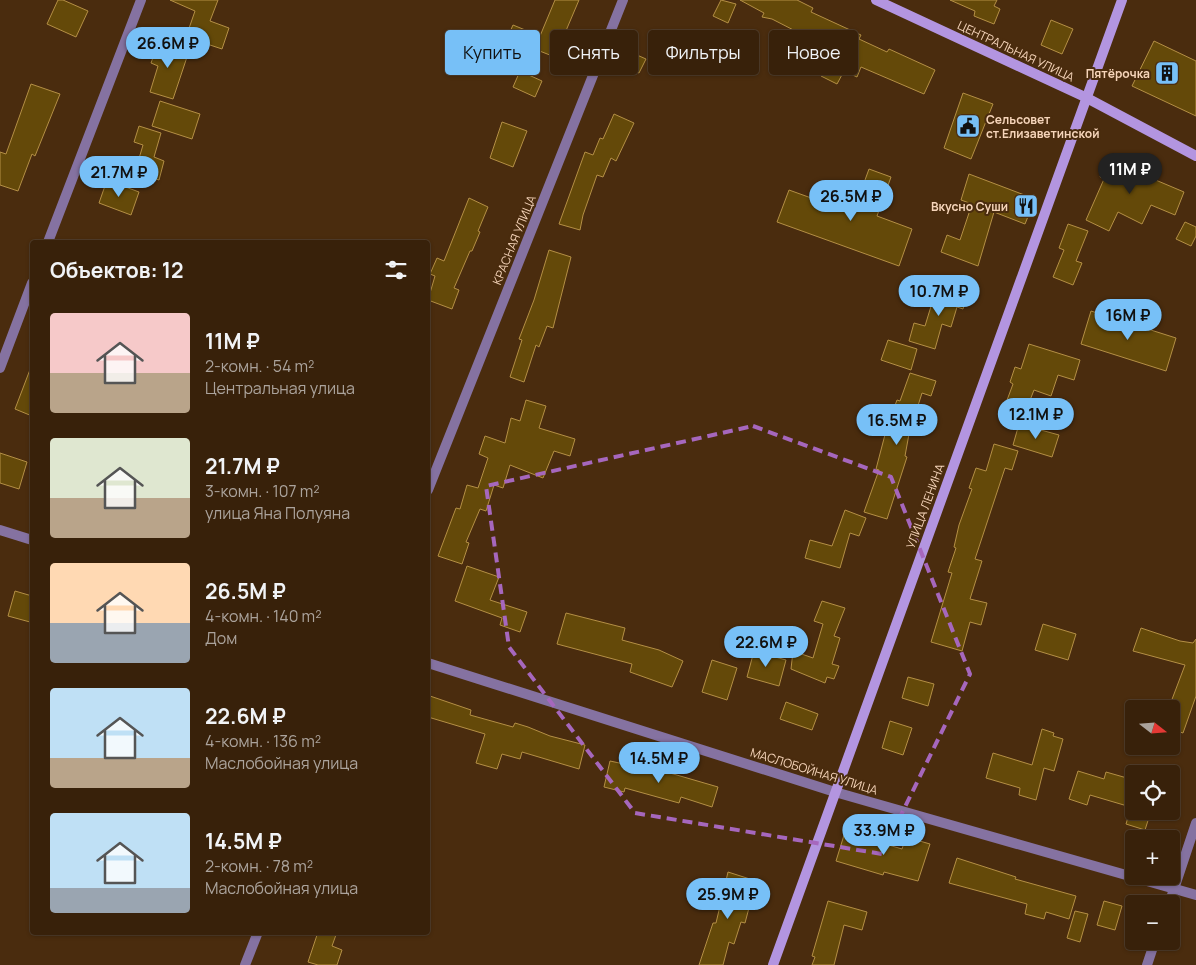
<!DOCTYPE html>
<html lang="ru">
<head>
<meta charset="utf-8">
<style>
  :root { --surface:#38210a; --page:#432e18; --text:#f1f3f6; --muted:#aba39c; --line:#523e2b; --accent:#77c0f7 }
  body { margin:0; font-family:Manrope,sans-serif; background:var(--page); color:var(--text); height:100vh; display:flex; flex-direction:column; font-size:19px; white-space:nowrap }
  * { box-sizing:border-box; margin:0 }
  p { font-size:16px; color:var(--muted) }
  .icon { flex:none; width:28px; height:28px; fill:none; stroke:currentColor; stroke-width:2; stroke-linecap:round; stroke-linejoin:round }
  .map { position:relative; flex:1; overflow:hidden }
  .drawer { position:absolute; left:30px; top:240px; width:400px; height:695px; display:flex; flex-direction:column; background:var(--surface); border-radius:5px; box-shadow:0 1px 4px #0004,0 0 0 1px var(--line) }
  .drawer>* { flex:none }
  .hud { position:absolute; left:445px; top:30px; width:475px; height:45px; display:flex; gap:10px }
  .needle { width:32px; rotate:107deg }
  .tools { position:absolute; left:1125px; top:700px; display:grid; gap:10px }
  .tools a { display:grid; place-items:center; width:55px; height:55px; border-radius:5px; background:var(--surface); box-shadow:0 1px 4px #0004,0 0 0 1px var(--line); font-size:25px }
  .price { position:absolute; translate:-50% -42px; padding:0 11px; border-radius:18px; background:var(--accent); color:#111; font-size:16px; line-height:32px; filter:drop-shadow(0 1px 2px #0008) }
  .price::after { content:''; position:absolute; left:50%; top:30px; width:15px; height:11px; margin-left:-8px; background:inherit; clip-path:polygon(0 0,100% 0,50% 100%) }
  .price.current { background:#222; color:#fff }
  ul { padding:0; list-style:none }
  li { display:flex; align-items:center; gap:15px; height:125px; padding:0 20px }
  li span { display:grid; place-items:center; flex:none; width:140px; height:100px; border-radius:5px; color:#555 }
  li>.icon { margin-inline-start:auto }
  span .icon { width:60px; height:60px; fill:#fffc; stroke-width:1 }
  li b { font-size:21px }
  h2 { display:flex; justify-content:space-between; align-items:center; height:60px; padding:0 20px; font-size:21px }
  .chip { padding:0 18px; border-radius:5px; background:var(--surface); box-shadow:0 1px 4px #0004,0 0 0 1px var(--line); font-size:18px; line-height:45px }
  .chip.current { background:var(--accent); color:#111 }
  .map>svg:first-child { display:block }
  .building { fill:#644909; stroke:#b48f45 }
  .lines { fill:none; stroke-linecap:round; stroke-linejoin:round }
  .street { stroke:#8572a1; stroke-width:10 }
  .secondary { stroke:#b395e0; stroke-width:10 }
  .marked { fill:none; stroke:#a667bd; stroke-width:4; stroke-dasharray:10 6; stroke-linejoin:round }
  .labels { text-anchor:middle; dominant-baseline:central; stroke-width:4; stroke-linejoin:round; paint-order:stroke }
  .street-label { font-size:12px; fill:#f6d5ba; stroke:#4a2c0e }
  .poi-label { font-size:12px; font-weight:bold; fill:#f6d5ba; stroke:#4a2c0e; text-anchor:end }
</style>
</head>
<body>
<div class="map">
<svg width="1196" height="965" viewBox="0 0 1196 965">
  <rect width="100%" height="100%" fill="#4a2c0e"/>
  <g class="building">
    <polygon points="58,0 63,0 88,11 76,37 47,24"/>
    <polygon points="170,0 218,0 210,21 229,28 222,49 186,37 195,11"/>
    <polygon points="555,0 579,0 565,33 569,35 560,59 532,48 525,65 500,54 513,25 540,36"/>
    <polygon points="721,0 736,4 728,23 713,16"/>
    <polygon points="740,0 797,0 813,8 811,12 861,35 859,39 887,52 889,49 935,70 924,94 861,67 857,77 844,71 837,84 821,76 832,52 810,42 811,39 772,19 762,17 764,13"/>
    <polygon points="950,0 997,0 994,6 1000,9 994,24 974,16 975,11"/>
    <polygon points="1051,20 1073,29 1062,54 1041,45"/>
    <polygon points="159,41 189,51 173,99 150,92 158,66 151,63"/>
    <polygon points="1154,41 1196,61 1196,116 1132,86"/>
    <polygon points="628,51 646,59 639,73 621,65"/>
    <polygon points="520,71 542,81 535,97 513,87"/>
    <polygon points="31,84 60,94 35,156 32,154 18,191 0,185 0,152 6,154"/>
    <polygon points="963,93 993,104 971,159 944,148"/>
    <polygon points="160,101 200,114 192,139 152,126"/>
    <polygon points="614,114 634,123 616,161 611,158 603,177 597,175 583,215 580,230 559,224 585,152 593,155 600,138 603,139"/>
    <polygon points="502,122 527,131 513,167 490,158"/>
    <polygon points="139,126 161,133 154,157 164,161 159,180 135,172 143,145 134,142"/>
    <polygon points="1109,156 1141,170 1139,173 1184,192 1175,215 1151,205 1142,224 1118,212 1109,231 1086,220 1104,179 1100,177"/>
    <polygon points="869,169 891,177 877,216 912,229 899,266 777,222 789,190 853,213"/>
    <polygon points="969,174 1035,199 1025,224 994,212 978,266 941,252 947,235 960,240 972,204 961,200"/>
    <polygon points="107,180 139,192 131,215 99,203"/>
    <polygon points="469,198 488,207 478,231 480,232 472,251 470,251 454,288 459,290 452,309 428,300 435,276 430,274 437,258 444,261"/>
    <polygon points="1185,222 1196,227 1196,236 1191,246 1176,239"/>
    <polygon points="1068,224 1088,231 1076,261 1082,263 1073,285 1053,277 1064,250 1059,248"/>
    <polygon points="549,250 571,257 553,328 547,326 539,347 536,345 524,382 510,377 522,340 519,339 534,300"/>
    <polygon points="941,285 968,294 963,309 957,307 951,327 942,324 935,349 909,341 914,323 925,326 932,303 935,304"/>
    <polygon points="1091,311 1176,338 1166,371 1081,344"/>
    <polygon points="888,340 917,349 911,370 881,360"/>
    <polygon points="1029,344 1080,360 1074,380 1058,375 1051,396 1034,390 1023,418 1003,411 1013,384 1010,382 1015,367 1021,369"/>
    <polygon points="31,367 32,367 32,416 15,409"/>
    <polygon points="910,373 936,381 931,396 922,393 909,434 905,456 907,457 887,519 864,512 879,470 876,469 887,427 897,400 900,401"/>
    <polygon points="526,400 546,406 539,428 575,439 570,456 554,451 543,478 510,465 503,488 494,485 486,511 480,509 466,542 469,543 462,564 438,556 456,508 460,509 467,485 478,488 488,458 479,454 485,436 505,443 511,418 520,421"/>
    <polygon points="1019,424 1059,435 1052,457 1013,445"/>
    <polygon points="994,444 1018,451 1012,470 1005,468 975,559 982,561 970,599 987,603 981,625 970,622 962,651 931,642 952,573 948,572 956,548 954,547 959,525 972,489 969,488 976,468 986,471"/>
    <polygon points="0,453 27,462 19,489 0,483"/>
    <polygon points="845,510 866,518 859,536 850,533 840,568 805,558 810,540 832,546"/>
    <polygon points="467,566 499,577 490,600 527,612 520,632 500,625 502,618 455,601"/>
    <polygon points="15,591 32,596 30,622 8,616"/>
    <polygon points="822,601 845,608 834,636 840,638 832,664 839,666 834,679 827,677 825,683 791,669 793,651 813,658 823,624 814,621"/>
    <polygon points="566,613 625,628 622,640 659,650 683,661 672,687 630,672 632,664 557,644"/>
    <polygon points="1043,624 1076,634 1068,660 1035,650"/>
    <polygon points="1141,628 1180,641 1193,643 1196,639 1196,696 1183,733 1171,729 1171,702 1185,665 1133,651"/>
    <polygon points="754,651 786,660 779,686 747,677"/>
    <polygon points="712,660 737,668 727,700 702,692"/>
    <polygon points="908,677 934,684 928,706 902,698"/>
    <polygon points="430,696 471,710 470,715 513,727 515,723 528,727 550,736 585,745 579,769 522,752 520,759 502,754 497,769 476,763 485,734 428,717"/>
    <polygon points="786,702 818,714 812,730 780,719"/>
    <polygon points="890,721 912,728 903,755 882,748"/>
    <polygon points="1042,729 1054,733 1053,736 1063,739 1054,771 1044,768 1036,800 1019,795 1020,788 986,778 993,753 1032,765"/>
    <polygon points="610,761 638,767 639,764 718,787 712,807 681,797 679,803 625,788 624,792 604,787"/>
    <polygon points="1078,771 1104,779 1106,772 1134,780 1134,808 1090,795 1087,805 1069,799"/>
    <polygon points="1130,811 1151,811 1145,830 1126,824"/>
    <polygon points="845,832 902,849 906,837 930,844 918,881 884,872 883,875 836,861"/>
    <polygon points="957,858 1016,877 1015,879 1076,896 1069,919 1046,912 1044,919 1025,914 1027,904 949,883"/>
    <polygon points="728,872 753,880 745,903 750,904 745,923 741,922 734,944 729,942 723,965 699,965 713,923 716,923"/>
    <polygon points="828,901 867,912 862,930 844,925 834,965 812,965 815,957 812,956"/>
    <polygon points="1104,901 1122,906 1115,930 1097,925"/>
    <polygon points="1075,911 1088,914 1080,942 1067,938"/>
    <polygon points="318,932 337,932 332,946 342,950 337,965 318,965 308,962"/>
  </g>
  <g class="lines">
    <g class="street">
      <polyline points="48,242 141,0"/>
      <polyline points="0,368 32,283"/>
      <polyline points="428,490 623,0"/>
      <polyline points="0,530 32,540"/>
      <polyline points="428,663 835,792 1196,895"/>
      <polyline points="1169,904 1196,823"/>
      <polyline points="245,965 258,932"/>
      <polyline points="1147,965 1155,941"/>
    </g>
    <g class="secondary">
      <polyline points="876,0 1085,97 1196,156"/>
      <polyline points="773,965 1122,0"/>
    </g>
  </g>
  <path class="marked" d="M753,426L891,477L970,674L882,854L635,813L509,647L486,486Z"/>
  <defs>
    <symbol id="building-square" viewBox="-11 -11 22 22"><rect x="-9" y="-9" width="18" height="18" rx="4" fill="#77c0f7" stroke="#4a2c0e"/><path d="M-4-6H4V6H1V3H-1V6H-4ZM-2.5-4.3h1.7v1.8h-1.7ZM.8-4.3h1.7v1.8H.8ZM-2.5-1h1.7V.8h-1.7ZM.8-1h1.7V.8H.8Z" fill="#111"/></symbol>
    <symbol id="civic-square" viewBox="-11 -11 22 22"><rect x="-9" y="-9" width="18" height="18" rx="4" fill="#77c0f7" stroke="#4a2c0e"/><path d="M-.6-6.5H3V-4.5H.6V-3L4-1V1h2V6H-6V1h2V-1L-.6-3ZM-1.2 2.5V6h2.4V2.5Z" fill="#111"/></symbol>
    <symbol id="restaurant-square" viewBox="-11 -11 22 22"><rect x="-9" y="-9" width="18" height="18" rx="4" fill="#77c0f7" stroke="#4a2c0e"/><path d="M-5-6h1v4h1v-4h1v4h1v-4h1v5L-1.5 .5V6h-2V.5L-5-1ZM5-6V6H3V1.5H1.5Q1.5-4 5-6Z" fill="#111"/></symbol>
  </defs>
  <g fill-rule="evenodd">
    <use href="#building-square" x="1153" y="59" width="28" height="28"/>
    <use href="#civic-square" x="954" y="112" width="28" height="28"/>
    <use href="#restaurant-square" x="1012" y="192" width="28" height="28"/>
  </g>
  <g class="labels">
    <g class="street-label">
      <text transform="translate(1016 51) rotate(25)">ЦЕНТРАЛЬНАЯ УЛИЦА</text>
      <text transform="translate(514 240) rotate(-68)">КРАСНАЯ УЛИЦА</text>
      <text transform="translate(925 506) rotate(-70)">УЛИЦА ЛЕНИНА</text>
      <text transform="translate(814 771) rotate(17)">МАСЛОБОЙНАЯ УЛИЦА</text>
    </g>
    <g class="poi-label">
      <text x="1150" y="73">Пятёрочка</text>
      <text x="986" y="119" text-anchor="start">Сельсовет<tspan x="986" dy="14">ст.Елизаветинской</tspan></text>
      <text x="1008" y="206">Вкусно Суши</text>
    </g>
  </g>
</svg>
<div class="tools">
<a><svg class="needle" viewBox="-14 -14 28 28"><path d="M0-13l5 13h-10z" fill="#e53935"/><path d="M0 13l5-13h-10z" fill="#aba39c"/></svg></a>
<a><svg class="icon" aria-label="locate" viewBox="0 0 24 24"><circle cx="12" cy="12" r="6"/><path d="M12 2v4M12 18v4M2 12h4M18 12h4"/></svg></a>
<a>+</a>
<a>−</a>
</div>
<b class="price" style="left:168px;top:69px">26.6M ₽</b>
<b class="price current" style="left:1130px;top:195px">11M ₽</b>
<b class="price" style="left:119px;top:198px">21.7M ₽</b>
<b class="price" style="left:851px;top:222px">26.5M ₽</b>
<b class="price" style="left:939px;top:317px">10.7M ₽</b>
<b class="price" style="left:1128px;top:341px">16M ₽</b>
<b class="price" style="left:1036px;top:440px">12.1M ₽</b>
<b class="price" style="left:897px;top:446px">16.5M ₽</b>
<b class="price" style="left:766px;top:668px">22.6M ₽</b>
<b class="price" style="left:659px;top:784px">14.5M ₽</b>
<b class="price" style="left:884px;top:856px">33.9M ₽</b>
<b class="price" style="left:728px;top:920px">25.9M ₽</b>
<div class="hud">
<a class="chip current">Купить</a>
<a class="chip">Снять</a>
<a class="chip">Фильтры</a>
<a class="chip">Новое</a>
</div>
<section class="drawer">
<h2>Объектов: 12<svg class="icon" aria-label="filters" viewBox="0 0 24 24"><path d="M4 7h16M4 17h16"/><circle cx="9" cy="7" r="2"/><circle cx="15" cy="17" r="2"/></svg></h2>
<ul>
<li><span style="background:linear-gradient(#f6c9c9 60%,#b9a48a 0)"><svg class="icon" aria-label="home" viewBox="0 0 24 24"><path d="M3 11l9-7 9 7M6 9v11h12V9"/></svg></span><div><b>11M ₽</b><p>2-комн. · 54 m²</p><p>Центральная улица</p></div></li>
<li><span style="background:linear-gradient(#dfe7d0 60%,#b9a48a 0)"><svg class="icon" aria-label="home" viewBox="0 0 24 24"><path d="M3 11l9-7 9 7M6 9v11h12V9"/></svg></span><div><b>21.7M ₽</b><p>3-комн. · 107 m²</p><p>улица Яна Полуяна</p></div></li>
<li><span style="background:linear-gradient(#ffd9b3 60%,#9aa5b1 0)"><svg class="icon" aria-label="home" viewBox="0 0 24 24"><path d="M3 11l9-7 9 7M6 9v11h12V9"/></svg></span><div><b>26.5M ₽</b><p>4-комн. · 140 m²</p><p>Дом</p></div></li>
<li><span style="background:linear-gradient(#bfe0f5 70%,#b9a48a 0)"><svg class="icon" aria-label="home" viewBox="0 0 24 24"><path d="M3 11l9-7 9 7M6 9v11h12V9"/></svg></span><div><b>22.6M ₽</b><p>4-комн. · 136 m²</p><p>Маслобойная улица</p></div></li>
<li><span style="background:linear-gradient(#bfe0f5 75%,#9aa5b1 0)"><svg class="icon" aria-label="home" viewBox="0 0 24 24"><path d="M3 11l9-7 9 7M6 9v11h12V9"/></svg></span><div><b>14.5M ₽</b><p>2-комн. · 78 m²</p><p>Маслобойная улица</p></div></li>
</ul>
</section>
</div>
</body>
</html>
